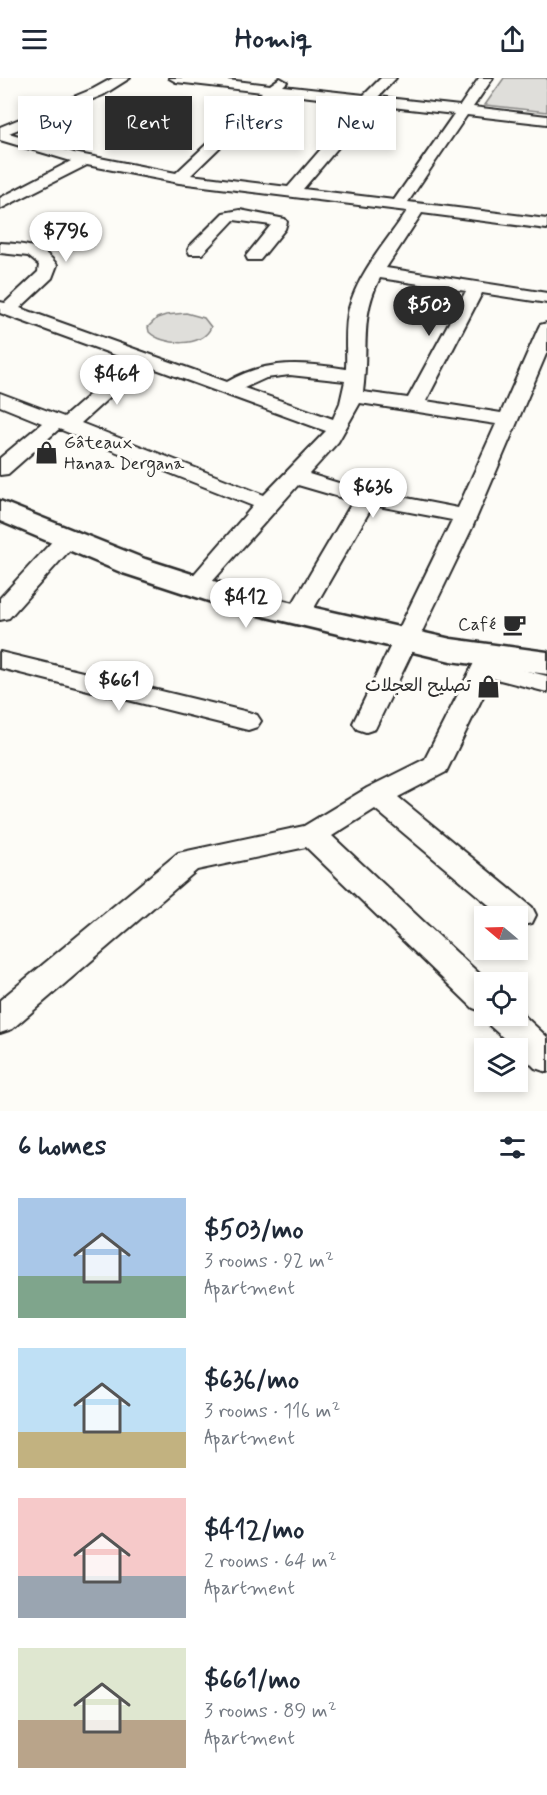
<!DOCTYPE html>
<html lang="en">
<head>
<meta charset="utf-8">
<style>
  :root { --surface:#fff; --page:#f6f6f7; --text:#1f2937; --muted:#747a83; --accent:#2b2b2b }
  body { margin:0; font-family:Mynerve,"Playpen Sans Arabic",sans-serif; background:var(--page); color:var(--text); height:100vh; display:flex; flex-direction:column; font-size:22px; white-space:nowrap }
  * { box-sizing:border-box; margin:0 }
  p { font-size:20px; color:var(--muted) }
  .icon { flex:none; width:33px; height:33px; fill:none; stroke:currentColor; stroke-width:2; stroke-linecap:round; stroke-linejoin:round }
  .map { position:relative; height:1033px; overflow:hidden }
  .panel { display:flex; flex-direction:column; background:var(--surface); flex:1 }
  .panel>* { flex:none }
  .banner { position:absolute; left:18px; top:18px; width:512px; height:54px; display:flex; gap:12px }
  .needle { width:39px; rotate:289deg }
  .controls { position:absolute; left:474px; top:828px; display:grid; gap:12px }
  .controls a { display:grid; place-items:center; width:54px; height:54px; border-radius:0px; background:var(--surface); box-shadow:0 3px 9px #0003; font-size:30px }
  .price { position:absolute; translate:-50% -51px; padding:0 14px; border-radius:21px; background:#fff; color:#222; font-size:20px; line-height:39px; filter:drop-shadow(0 2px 3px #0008) }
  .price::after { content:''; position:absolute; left:50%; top:36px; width:18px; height:14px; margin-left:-9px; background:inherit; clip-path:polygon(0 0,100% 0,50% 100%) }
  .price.current { background:var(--accent); color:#fff }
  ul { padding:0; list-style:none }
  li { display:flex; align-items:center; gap:18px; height:150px; padding:0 18px }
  li span { display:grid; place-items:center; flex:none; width:168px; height:120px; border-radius:0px; color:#555 }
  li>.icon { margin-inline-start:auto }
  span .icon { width:72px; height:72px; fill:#fffc; stroke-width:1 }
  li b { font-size:26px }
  h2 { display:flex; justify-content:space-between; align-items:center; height:72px; padding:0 18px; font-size:26px }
  .chip { padding:0 21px; border-radius:0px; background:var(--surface); box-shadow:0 3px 9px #0003; font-size:21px; line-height:54px }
  .chip.current { background:var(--accent); color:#fff }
  header { display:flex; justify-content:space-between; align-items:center; height:78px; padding:0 18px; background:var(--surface); font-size:27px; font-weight:700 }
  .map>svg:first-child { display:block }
  .green { fill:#dfdeda; stroke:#858482; stroke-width:1.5 }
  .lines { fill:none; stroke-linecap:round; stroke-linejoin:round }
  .minor-casing { stroke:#2b2b2b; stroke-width:4 }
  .secondary-casing { stroke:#2b2b2b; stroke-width:5 }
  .minor { fill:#fdfcf7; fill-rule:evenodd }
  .secondary { fill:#fdfcf7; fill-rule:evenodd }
  .labels { text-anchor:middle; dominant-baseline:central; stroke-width:6; stroke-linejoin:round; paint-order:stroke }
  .poi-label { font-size:18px; fill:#2b2b2b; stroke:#fdfcf7; text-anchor:end }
</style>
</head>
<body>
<header><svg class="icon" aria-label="menu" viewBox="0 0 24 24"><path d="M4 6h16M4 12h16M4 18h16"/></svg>Homiq<svg class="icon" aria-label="share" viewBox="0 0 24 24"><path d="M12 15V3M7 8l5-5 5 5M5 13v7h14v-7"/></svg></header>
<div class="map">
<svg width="547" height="1033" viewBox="0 0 547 1033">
  <rect width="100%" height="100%" fill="#fdfcf7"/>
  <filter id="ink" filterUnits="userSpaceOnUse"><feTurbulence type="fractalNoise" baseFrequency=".0167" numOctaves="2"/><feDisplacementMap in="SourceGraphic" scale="12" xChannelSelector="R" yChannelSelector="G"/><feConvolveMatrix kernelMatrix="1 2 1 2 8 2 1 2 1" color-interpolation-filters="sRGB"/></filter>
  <g filter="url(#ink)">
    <g class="green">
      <polygon points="504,0 547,0 547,34 485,27"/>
      <path d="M186,235L204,240L211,249C203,270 163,268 149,254L148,249L157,240L166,237Z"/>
    </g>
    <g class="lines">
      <defs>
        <g id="minor">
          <path d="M113,0H130L103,17L9,55L74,75L176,95L262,14L176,4L169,0H211L270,7L280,0L287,4L283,8L364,17L381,0H396L378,19L460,28L479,0H493L473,29L547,38V46L467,37L408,124L547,141V151L422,135L386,190L547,215V225L482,215L426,323L501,335L538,251L540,247L547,245V274L472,450L375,651L366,654L357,651L353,645L452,442L373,427L310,537L307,542L298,544L289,542L286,537L353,423L298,407L203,514L195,516L187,514L183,509L253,428L59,351L8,396L0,397V380L42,345L0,328V315L64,339L129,282L0,235V224L5,225L38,194L39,187L28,178L0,175V165C23,166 43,167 57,187L52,200L20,230L227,304C265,281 304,284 346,291C347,271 344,250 349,230C358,195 387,163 407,133L179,105L87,87L0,131V120L71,83L0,62V49L93,11ZM276,15L361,25L288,109L191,97ZM374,27L454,36L394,122L303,111ZM380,200L466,213L408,320L363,314C369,273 359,239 380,200ZM145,287L326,353L264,417L81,345ZM290,297L345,303L340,325L333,341L244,310L266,300ZM360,325L496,346L458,430L355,410L309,396L338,364Z"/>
          <polygon points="240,132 285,141 287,144 285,151 260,182 248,182 246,178 271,147 234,142 202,176 190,176 188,172 190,168 223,135"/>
          <polygon points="67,454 75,456 78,461 75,466 9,540 0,542 0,520 59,456"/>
          <polygon points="490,571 499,573 503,579 499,586 547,598 547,614 492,600 446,694 398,719 532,829 536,837 532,845 518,848 518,838 502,838 375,731 332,758 488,904 484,904 484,934 473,930 306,769 197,792 12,951 0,955 0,922 178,775 304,748 367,710 425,681 477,579 481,573"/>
          <polygon points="0,574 248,634 257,637 261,643 257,649 248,652 0,590"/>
          <polygon points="518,932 547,959 547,994 535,990 518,973 518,970 515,970 490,948 486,938 518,938"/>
        </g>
        <polygon id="secondary" points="0,423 145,481 254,516 451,561 547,574 547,596 451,583 233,531 123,495 0,443"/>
      </defs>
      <use href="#minor" class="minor-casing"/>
      <use href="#secondary" class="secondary-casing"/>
      <use href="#minor" class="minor"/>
      <use href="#secondary" class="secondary"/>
    </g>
  </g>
  <defs>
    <symbol id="shop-bare" viewBox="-9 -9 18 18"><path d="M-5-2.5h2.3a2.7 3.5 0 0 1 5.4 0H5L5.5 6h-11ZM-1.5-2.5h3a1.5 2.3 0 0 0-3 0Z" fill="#2b2b2b" stroke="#fdfcf7" stroke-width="2.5" paint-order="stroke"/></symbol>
    <symbol id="cafe-bare" viewBox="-9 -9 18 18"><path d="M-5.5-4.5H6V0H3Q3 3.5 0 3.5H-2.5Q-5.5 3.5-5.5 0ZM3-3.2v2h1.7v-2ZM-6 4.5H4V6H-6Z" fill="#2b2b2b" stroke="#fdfcf7" stroke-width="2.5" paint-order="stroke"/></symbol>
  </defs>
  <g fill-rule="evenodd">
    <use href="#shop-bare" x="30" y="358" width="33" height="33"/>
    <use href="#cafe-bare" x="498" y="530" width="33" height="33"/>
    <use href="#shop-bare" x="472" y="592" width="33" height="33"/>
  </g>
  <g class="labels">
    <g class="poi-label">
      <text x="64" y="365" text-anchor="start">Gâteaux<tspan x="64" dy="21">Hanaa Dergana</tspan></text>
      <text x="496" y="547">Café</text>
      <text x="471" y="608">تصليح العجلات</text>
    </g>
  </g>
</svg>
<div class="controls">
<a><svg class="needle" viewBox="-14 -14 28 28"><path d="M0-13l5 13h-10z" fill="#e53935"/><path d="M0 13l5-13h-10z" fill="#747a83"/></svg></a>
<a><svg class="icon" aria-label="locate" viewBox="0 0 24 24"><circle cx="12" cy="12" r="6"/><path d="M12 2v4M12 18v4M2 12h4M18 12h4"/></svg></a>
<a><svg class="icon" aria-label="layers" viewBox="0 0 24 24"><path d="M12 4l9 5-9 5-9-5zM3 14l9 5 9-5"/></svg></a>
</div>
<b class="price" style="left:66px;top:185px">$796</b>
<b class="price current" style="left:429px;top:259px">$503</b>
<b class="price" style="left:117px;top:328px">$464</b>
<b class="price" style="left:373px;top:441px">$636</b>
<b class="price" style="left:246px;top:551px">$412</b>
<b class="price" style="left:119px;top:634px">$661</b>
<div class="banner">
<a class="chip">Buy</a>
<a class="chip current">Rent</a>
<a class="chip">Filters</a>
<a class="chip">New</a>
</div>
</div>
<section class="panel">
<h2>6 homes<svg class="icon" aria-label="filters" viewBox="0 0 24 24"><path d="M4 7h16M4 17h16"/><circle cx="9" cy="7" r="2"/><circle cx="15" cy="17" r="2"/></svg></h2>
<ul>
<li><span style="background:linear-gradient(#a9c7e8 65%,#7fa58c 0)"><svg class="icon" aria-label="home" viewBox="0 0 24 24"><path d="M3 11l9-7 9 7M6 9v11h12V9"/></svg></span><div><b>$503/mo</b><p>3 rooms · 92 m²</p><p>Apartment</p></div></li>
<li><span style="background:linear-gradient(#bfe0f5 70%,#c2b280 0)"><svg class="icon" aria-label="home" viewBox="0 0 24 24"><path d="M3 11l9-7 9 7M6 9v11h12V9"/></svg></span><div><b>$636/mo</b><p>3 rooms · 116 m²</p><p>Apartment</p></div></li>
<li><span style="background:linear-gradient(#f6c9c9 65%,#9aa5b1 0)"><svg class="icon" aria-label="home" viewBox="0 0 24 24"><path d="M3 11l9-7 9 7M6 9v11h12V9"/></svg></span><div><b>$412/mo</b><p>2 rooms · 64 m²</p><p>Apartment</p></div></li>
<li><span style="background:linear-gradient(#dfe7d0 60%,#b9a48a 0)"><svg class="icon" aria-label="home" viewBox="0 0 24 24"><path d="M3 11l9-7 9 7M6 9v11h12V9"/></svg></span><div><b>$661/mo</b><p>3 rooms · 89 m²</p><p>Apartment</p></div></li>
</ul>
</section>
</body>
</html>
